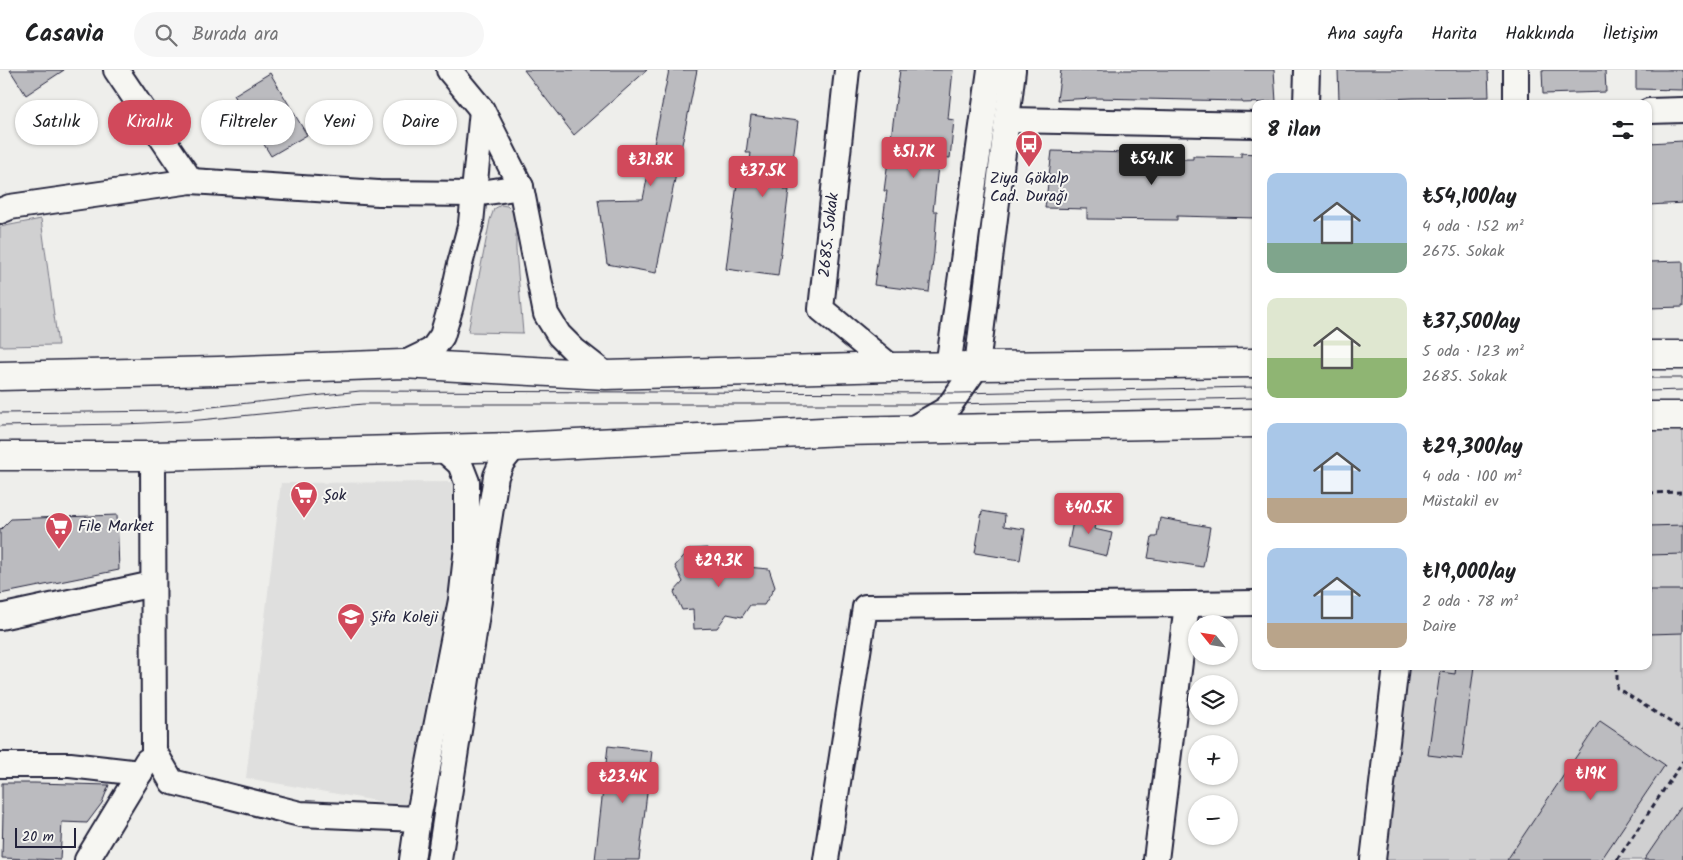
<!DOCTYPE html>
<html lang="tr">
<head>
<meta charset="utf-8">
<style>
  :root { --surface:#fff; --page:#f6f6f6; --text:#202124; --muted:#757577; --line:#e0e0e0; --accent:#d1495b }
  body { margin:0; font-family:Kalam,sans-serif; background:var(--page); color:var(--text); height:100vh; display:flex; flex-direction:column; font-size:19px; white-space:nowrap }
  * { box-sizing:border-box; margin:0 }
  p { font-size:16px; color:var(--muted) }
  .icon { flex:none; width:28px; height:28px; fill:none; stroke:currentColor; stroke-width:2; stroke-linecap:round; stroke-linejoin:round }
  .map { position:relative; flex:1; overflow:hidden }
  .details { position:absolute; left:1252px; top:30px; width:400px; height:570px; display:flex; flex-direction:column; background:var(--surface); border-radius:10px; box-shadow:0 1px 4px #0004 }
  .details>* { flex:none }
  .guide { position:absolute; left:15px; top:30px; width:475px; height:45px; display:flex; gap:10px }
  .needle { width:32px; rotate:300deg }
  .fabs { position:absolute; left:1188px; top:545px; display:grid; gap:10px }
  .fabs a { display:grid; place-items:center; width:50px; height:50px; border-radius:50%; background:var(--surface); box-shadow:0 1px 4px #0004; font-size:25px }
  .scale { position:absolute; left:15px; bottom:12px; width:61px; box-sizing:border-box; padding-left:5px; border:2px solid #22223b; border-top:0; font-size:14px; line-height:18px; white-space:nowrap; color:#22223b; -webkit-text-stroke:4px #f6f6f2; paint-order:stroke }
  .price { position:absolute; translate:-50% -42px; padding:0 11px; border-radius:5px; background:var(--accent); color:#fff; font-size:16px; line-height:32px; filter:drop-shadow(0 1px 2px #0008) }
  .price::after { content:''; position:absolute; left:50%; top:30px; width:15px; height:11px; margin-left:-8px; background:inherit; clip-path:polygon(0 0,100% 0,50% 100%) }
  .price.selected { background:#222; color:#fff }
  ul { padding:0; list-style:none }
  li { display:flex; align-items:center; gap:15px; height:125px; padding:0 15px }
  li span { display:grid; place-items:center; flex:none; width:140px; height:100px; border-radius:10px; color:#555 }
  li>.icon { margin-inline-start:auto }
  span .icon { width:60px; height:60px; fill:#fffc; stroke-width:1 }
  li b { font-size:21px }
  h2 { display:flex; justify-content:space-between; align-items:center; height:60px; padding:0 15px; font-size:21px }
  .chip { padding:0 18px; border-radius:22px; background:var(--surface); box-shadow:0 1px 4px #0004; font-size:18px; line-height:45px }
  .chip.selected { background:var(--accent); color:#fff }
  header { display:flex; align-items:center; gap:30px; box-sizing:border-box; height:70px; padding:0 25px; background:var(--surface); border-bottom:1px solid var(--line) }
  header strong { font-size:24px }
  nav { display:flex; gap:28px; margin-inline-start:auto; font-size:18px }
  .search { width:350px; height:45px; background:var(--page); display:flex; align-items:center; gap:12px; box-sizing:border-box; padding:0 18px; border-radius:28px; color:var(--muted); font-size:19px }
  .map>svg:first-child { display:block }
  .built { fill:#dfdfde }
  .green { fill:#d0d0d1; stroke:#797986 }
  .building { fill:#bbbbbf; stroke:#22223b }
  .lines { fill:none; stroke-linecap:round; stroke-linejoin:round }
  .minor-casing { stroke:#22223b; stroke-width:28 }
  .highway-casing { stroke:#22223b; stroke-width:31 }
  .path { stroke:#22223b; stroke-width:3; stroke-dasharray:5 4; stroke-linecap:butt }
  .minor { stroke:#f6f6f2; stroke-width:24 }
  .highway { stroke:#f6f6f2; stroke-width:28 }
  .tram { stroke:#22223b; stroke-width:1 }
  .labels { text-anchor:middle; dominant-baseline:central; stroke-width:4; stroke-linejoin:round; paint-order:stroke }
  .poi-label { font-size:16px; fill:#22223b; stroke:#f6f6f2; text-anchor:start }
  .street-label { font-size:16px; fill:#22223b; stroke:#f6f6f2 }
</style>
</head>
<body>
<header>
<strong>Casavia</strong>
<div class="search"><svg class="icon" aria-label="search" viewBox="0 0 24 24"><circle cx="10" cy="10" r="6"/><path d="M15 15l6 6"/></svg>Burada ara</div>
<nav><a>Ana sayfa</a><a>Harita</a><a>Hakkında</a><a>İletişim</a></nav>
</header>
<div class="map">
<svg width="1683" height="790" viewBox="0 0 1683 790">
  <rect width="100%" height="100%" fill="#eeeeeb"/>
  <filter id="ink" filterUnits="userSpaceOnUse"><feTurbulence type="fractalNoise" baseFrequency=".02" numOctaves="2"/><feDisplacementMap in="SourceGraphic" scale="10" xChannelSelector="R" yChannelSelector="G"/><feConvolveMatrix kernelMatrix="1 2 1 2 8 2 1 2 1" color-interpolation-filters="sRGB"/></filter>
  <g filter="url(#ink)">
    <polygon class="built" points="459,412 451,547 431,596 411,737 246,708 281,413"/>
    <g class="green">
      <polygon points="501,135 507,136 513,142 516,151 516,180 523,263 468,262 490,150 494,139"/>
      <polygon points="41,149 58,275 0,276 0,157"/>
      <polygon points="1683,347 1683,790 1374,790 1397,596 1649,596 1649,348"/>
    </g>
    <g class="building">
      <polygon points="10,0 64,0 26,25"/>
      <polygon points="524,0 647,0 574,65"/>
      <polygon points="669,0 697,0 656,203 607,194 598,130 643,129"/>
      <polygon points="900,0 953,0 948,49 954,50 950,88 939,87 933,141 937,141 934,183 929,222 874,215 887,121 884,121"/>
      <polygon points="1061,0 1274,0 1276,32 1242,33 1242,31 1093,28 1057,30"/>
      <polygon points="1338,0 1488,0 1489,27 1413,28 1339,31"/>
      <polygon points="1542,0 1605,0 1606,22 1543,24"/>
      <polygon points="1636,0 1683,0 1683,20 1636,19"/>
      <polygon points="270,3 307,65 271,86 234,25"/>
      <polygon points="751,45 798,51 793,89 788,88 784,120 789,120 778,206 726,199 737,114 746,115 751,83 746,83"/>
      <polygon points="1683,71 1683,133 1649,135 1649,73"/>
      <polygon points="1052,81 1130,83 1130,90 1193,89 1193,86 1241,87 1241,83 1256,84 1256,148 1177,146 1177,150 1087,149 1087,139 1045,138"/>
      <polygon points="1683,191 1683,237 1649,238 1649,192"/>
      <polygon points="982,441 1005,445 1004,456 1025,459 1020,490 975,483"/>
      <polygon points="1075,441 1097,445 1094,459 1112,463 1107,486 1068,477"/>
      <polygon points="117,445 119,500 0,524 0,460 11,449"/>
      <polygon points="1160,448 1210,457 1203,497 1148,488 1152,467 1157,467"/>
      <polygon points="1683,455 1683,484 1649,485 1649,456"/>
      <polygon points="708,478 716,492 734,490 735,496 769,499 775,517 764,535 750,535 742,547 727,544 717,558 694,559 693,539 682,540 674,522 683,512 675,496 690,479"/>
      <polygon points="1649,520 1683,520 1683,563 1649,564"/>
      <polygon points="1456,596 1474,596 1462,689 1428,685 1440,602 1455,604"/>
      <polygon points="1600,651 1665,695 1601,790 1507,790"/>
      <polygon points="608,676 652,681 639,790 595,790"/>
      <polygon points="2,713 35,713 109,715 102,733 87,753 62,752 60,790 2,788 3,743 2,743"/>
      <polygon points="1683,733 1683,790 1644,790"/>
    </g>
    <g class="lines">
      <defs>
        <g id="minor">
          <polyline points="116,0 191,111"/>
          <polyline points="449,0 482,40 521,117 546,244 559,265 574,280 606,305"/>
          <polyline points="847,0 821,239 891,297"/>
          <polyline points="1306,34 1307,0"/>
          <polyline points="1516,34 1516,0"/>
          <polyline points="1649,41 1683,40"/>
          <polyline points="1007,50 1256,55"/>
          <polyline points="0,141 10,137 191,111 379,123 474,124 521,117"/>
          <polyline points="403,294 432,280 442,266 451,236 460,194 471,153 482,40"/>
          <polyline points="948,297 990,0"/>
          <polyline points="910,360 947,339 977,296 1013,0"/>
          <polyline points="153,386 154,681 172,712 300,744 418,749"/>
          <polyline points="1187,534 1256,533"/>
          <polyline points="0,547 153,514"/>
          <polyline points="0,695 70,695 140,703"/>
          <polyline points="87,790 147,691"/>
          <polyline points="412,790 418,749 461,530 467,477 467,412 460,394 443,379"/>
          <polyline points="439,790 479,531 485,476 496,406 502,392 514,377"/>
          <polyline points="826,790 865,537 1187,534 1156,790"/>
          <polyline points="1373,790 1396,596"/>
        </g>
        <g id="highway">
          <polyline points="1649,285 1683,285"/>
          <polyline points="0,306 218,301 403,294 606,305 891,297 1256,293"/>
          <polyline points="1649,346 1683,346"/>
          <polyline points="0,386 153,386 514,377 842,361 1256,353"/>
        </g>
      </defs>
      <use href="#minor" class="minor-casing"/>
      <use href="#highway" class="highway-casing"/>
      <g class="path">
        <polyline points="1649,423 1683,422"/>
        <polyline points="1617,596 1617,618 1683,660"/>
        <polyline points="1617,790 1683,691"/>
      </g>
      <use href="#minor" class="minor"/>
      <use href="#highway" class="highway"/>
      <g class="tram">
        <polyline points="1649,308 1683,308"/>
        <polyline points="1649,321 1683,320"/>
        <polyline points="0,343 174,341 360,321 958,323 1256,317"/>
        <polyline points="0,356 125,354 189,351 363,334 950,334 1256,328"/>
      </g>
    </g>
  </g>
  <defs>
    <symbol id="bus-pin" viewBox="-11 -11 22 30"><path d="M0 17L-7.5 6A9.5 9.5 0 1 1 7.5 6Z" fill="#d1495b" stroke="#f6f6f2"/><path d="M-5-6H5V4H4V6H2V4H-2V6H-4V4H-5ZM-3.5-4V0h7V-4ZM-3.5 1.2v1.5H-2V1.2ZM2 1.2v1.5H3.5V1.2Z" fill="#fff"/></symbol>
    <symbol id="supermarket-pin" viewBox="-11 -11 22 30"><path d="M0 17L-7.5 6A9.5 9.5 0 1 1 7.5 6Z" fill="#d1495b" stroke="#f6f6f2"/><path d="M-6-5.5h2.5l.6 2H6L4.5 2H-2.5L-4.4-4H-6ZM-1.5 3.2a1.3 1.3 0 1 0 .1 0ZM3 3.2a1.3 1.3 0 1 0 .1 0Z" fill="#fff"/></symbol>
    <symbol id="school-pin" viewBox="-11 -11 22 30"><path d="M0 17L-7.5 6A9.5 9.5 0 1 1 7.5 6Z" fill="#d1495b" stroke="#f6f6f2"/><path d="M0-5L7-2L0 1L-7-2ZM-4 1L0 2.5L4 1V4Q0 6-4 4Z" fill="#fff"/></symbol>
  </defs>
  <g fill-rule="evenodd">
    <use href="#bus-pin" x="1013" y="58" width="32" height="43"/>
    <use href="#supermarket-pin" x="288" y="409" width="32" height="43"/>
    <use href="#supermarket-pin" x="43" y="440" width="32" height="43"/>
    <use href="#school-pin" x="335" y="531" width="32" height="43"/>
  </g>
  <g class="labels">
    <g class="poi-label">
      <text x="1029" y="108" text-anchor="middle">Ziya Gökalp<tspan x="1029" dy="18">Cad. Durağı</tspan></text>
      <text x="323" y="425">Şok</text>
      <text x="78" y="456">File Market</text>
      <text x="370" y="547">Şifa Koleji</text>
    </g>
    <g class="street-label">
      <text transform="translate(829 165) rotate(-84)">2685. Sokak</text>
    </g>
  </g>
</svg>
<div class="fabs">
<a><svg class="needle" viewBox="-14 -14 28 28"><path d="M0-13l5 13h-10z" fill="#e53935"/><path d="M0 13l5-13h-10z" fill="#757577"/></svg></a>
<a><svg class="icon" aria-label="layers" viewBox="0 0 24 24"><path d="M12 4l9 5-9 5-9-5zM3 14l9 5 9-5"/></svg></a>
<a>+</a>
<a>−</a>
</div>
<div class="scale">20 m</div>
<b class="price" style="left:914px;top:109px">₺51.7K</b>
<b class="price selected" style="left:1152px;top:116px">₺54.1K</b>
<b class="price" style="left:651px;top:117px">₺31.8K</b>
<b class="price" style="left:763px;top:128px">₺37.5K</b>
<b class="price" style="left:1089px;top:465px">₺40.5K</b>
<b class="price" style="left:719px;top:518px">₺29.3K</b>
<b class="price" style="left:1591px;top:731px">₺19K</b>
<b class="price" style="left:623px;top:734px">₺23.4K</b>
<div class="guide">
<a class="chip">Satılık</a>
<a class="chip selected">Kiralık</a>
<a class="chip">Filtreler</a>
<a class="chip">Yeni</a>
<a class="chip">Daire</a>
</div>
<section class="details">
<h2>8 ilan<svg class="icon" aria-label="filters" viewBox="0 0 24 24"><path d="M4 7h16M4 17h16"/><circle cx="9" cy="7" r="2"/><circle cx="15" cy="17" r="2"/></svg></h2>
<ul>
<li><span style="background:linear-gradient(#a9c7e8 70%,#7fa58c 0)"><svg class="icon" aria-label="home" viewBox="0 0 24 24"><path d="M3 11l9-7 9 7M6 9v11h12V9"/></svg></span><div><b>₺54,100/ay</b><p>4 oda · 152 m²</p><p>2675. Sokak</p></div></li>
<li><span style="background:linear-gradient(#dfe7d0 60%,#8fb573 0)"><svg class="icon" aria-label="home" viewBox="0 0 24 24"><path d="M3 11l9-7 9 7M6 9v11h12V9"/></svg></span><div><b>₺37,500/ay</b><p>5 oda · 123 m²</p><p>2685. Sokak</p></div></li>
<li><span style="background:linear-gradient(#a9c7e8 75%,#b9a48a 0)"><svg class="icon" aria-label="home" viewBox="0 0 24 24"><path d="M3 11l9-7 9 7M6 9v11h12V9"/></svg></span><div><b>₺29,300/ay</b><p>4 oda · 100 m²</p><p>Müstakil ev</p></div></li>
<li><span style="background:linear-gradient(#a9c7e8 75%,#b9a48a 0)"><svg class="icon" aria-label="home" viewBox="0 0 24 24"><path d="M3 11l9-7 9 7M6 9v11h12V9"/></svg></span><div><b>₺19,000/ay</b><p>2 oda · 78 m²</p><p>Daire</p></div></li>
</ul>
</section>
</div>
</body>
</html>
